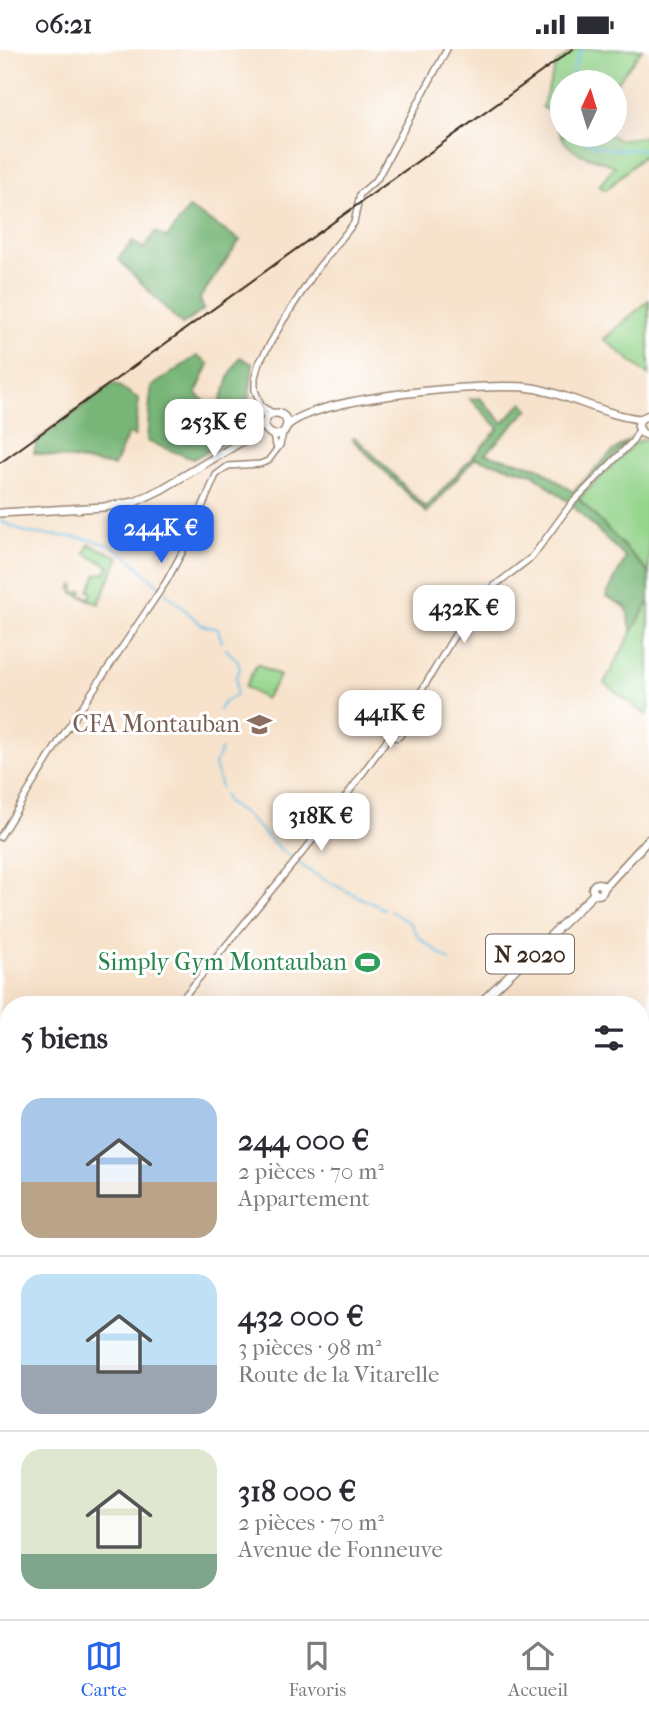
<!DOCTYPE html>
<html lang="fr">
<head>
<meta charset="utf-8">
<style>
  :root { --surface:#fff; --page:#f7f7f7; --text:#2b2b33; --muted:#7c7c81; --line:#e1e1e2; --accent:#2563eb }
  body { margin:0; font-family:"IM FELL French Canon",serif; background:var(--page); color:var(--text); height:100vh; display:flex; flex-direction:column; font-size:26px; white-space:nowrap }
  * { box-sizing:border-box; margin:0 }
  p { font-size:23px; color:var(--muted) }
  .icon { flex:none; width:38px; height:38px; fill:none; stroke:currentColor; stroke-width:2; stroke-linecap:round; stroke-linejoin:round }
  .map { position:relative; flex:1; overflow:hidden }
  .drawer { position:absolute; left:0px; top:947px; width:649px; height:625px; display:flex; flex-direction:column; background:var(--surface); border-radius:28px 28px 0 0; box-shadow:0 7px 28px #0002 }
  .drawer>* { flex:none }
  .needle { width:46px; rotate:4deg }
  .tools { position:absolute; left:550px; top:21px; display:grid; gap:14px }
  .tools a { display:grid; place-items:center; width:77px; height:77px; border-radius:50%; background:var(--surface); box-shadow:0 7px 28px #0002; font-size:35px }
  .price { position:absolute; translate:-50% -60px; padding:0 16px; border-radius:14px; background:#fff; color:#222; font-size:23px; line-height:46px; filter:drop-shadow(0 2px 4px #0008) }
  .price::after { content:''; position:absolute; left:50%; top:42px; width:21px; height:16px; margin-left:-10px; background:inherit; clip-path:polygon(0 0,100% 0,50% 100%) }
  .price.selected { background:var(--accent); color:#fff }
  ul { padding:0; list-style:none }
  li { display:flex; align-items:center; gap:21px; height:175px; padding:0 21px }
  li+li { border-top:2px solid var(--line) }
  li span { display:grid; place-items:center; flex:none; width:196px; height:140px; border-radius:21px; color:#555 }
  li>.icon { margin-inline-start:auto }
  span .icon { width:84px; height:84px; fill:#fffc; stroke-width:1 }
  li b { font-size:30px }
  h2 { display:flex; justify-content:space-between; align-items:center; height:84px; padding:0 21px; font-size:30px }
  .status { display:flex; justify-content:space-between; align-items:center; height:49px; padding:0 35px; background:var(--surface); direction:ltr }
  .status svg { height:19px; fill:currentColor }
  .tabs { display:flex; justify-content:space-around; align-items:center; height:98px; border-top:2px solid var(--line); background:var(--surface); font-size:19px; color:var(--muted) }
  .tabs a { display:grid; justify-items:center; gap:4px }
  .tabs .selected { color:var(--accent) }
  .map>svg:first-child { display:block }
  .green { fill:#94d48b; stroke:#687f54; stroke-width:2 }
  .forest { fill:#77b677; stroke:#59704a; stroke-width:2 }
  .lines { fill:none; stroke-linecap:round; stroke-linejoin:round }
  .stream { stroke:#6bc2e8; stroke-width:2 }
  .river { stroke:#6bc2e8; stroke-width:6 }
  .taxiway { stroke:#998674; stroke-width:9 }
  .runway { stroke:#998674; stroke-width:23 }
  .tertiary-casing { stroke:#998674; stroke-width:8 }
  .primary-casing { stroke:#998674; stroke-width:10 }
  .tertiary { stroke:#fff; stroke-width:5 }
  .primary { stroke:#fff; stroke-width:7 }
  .rail { stroke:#3b2a1e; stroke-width:2 }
  .labels { text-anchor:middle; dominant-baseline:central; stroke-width:6; stroke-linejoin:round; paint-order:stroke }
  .shield { fill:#fff; stroke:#766a62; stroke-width:2 }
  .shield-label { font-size:23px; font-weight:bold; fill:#3b2a1e }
  .education-label { font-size:24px; fill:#785e54; stroke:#fff; text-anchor:end }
  .leisure-label { font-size:24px; fill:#27864d; stroke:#fff; text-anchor:end }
</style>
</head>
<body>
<div class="status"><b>06:21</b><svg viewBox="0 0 49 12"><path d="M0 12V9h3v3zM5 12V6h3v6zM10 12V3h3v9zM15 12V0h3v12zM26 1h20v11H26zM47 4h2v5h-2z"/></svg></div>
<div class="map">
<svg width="649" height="1570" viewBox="0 0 649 1570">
  <rect width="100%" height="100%" fill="#fff"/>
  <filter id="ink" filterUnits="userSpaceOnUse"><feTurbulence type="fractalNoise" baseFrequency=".0143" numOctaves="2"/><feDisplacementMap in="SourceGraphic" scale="14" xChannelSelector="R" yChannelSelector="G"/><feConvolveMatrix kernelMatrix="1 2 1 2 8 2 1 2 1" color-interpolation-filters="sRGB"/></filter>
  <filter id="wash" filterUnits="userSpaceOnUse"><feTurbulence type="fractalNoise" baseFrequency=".00686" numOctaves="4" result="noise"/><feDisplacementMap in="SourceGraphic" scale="28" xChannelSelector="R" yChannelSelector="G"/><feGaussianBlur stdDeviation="1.57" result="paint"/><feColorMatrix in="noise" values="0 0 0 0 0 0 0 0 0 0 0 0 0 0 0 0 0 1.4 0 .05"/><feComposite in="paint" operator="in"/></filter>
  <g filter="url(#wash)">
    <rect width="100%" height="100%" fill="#f7e2cb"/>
    <g class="green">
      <path d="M577,0H642L614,37V33H562V86H611L618,91L649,87V109L643,107L606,141L599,137L615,117C579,103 563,107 554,65L542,58L556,15Z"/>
      <polygon points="649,251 649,327 604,290"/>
      <polygon points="644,390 649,391 649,524 579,450 633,395"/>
      <polygon points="89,495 119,508 99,555 73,544 71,539 73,536 75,537 73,542 79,544 81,541 83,542 81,546 90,549 92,544 89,542 97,525 104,524 110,517 85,505"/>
      <polygon points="649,552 649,662 646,666 604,634"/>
      <polygon points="257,615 280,627 265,650 245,638"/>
    </g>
    <g class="forest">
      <polygon points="189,159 240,191 200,249 203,261 182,276 118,210 133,192 144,200 155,183 167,189"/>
      <polygon points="197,307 209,315 196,344 207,355 219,357 230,326 240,308 253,315 249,349 243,354 229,390 193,410 147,392 151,338"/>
      <polygon points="114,334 139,350 135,387 128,385 114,417 34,404 37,391"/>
      <path d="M480,349L503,374L523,353L529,360L485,405L538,418L573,443L613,402L630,390L577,448L649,524V552L632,583L626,558L606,547L626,509L571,455L533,425L475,409L427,464L352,390L355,389C381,411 401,435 426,459L499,379L470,350Z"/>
    </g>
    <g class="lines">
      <g class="stream">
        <polyline points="569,33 579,5 584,0"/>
        <path d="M574,86C587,96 605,100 621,101C632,101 639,98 649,102"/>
        <polyline points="0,472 27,484 84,489 112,497 127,507 159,537"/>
        <polyline points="165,543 202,576 218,580 222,593"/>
        <polyline points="219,661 224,653 236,646 236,627 240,621 238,612 226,600"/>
        <polyline points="221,700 215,715 221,739"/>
        <polyline points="224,745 227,754 248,768 280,800 293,810"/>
        <path d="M297,813C321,832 356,846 384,860"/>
        <polyline points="390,862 410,874 419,889 450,912"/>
        <polyline points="547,942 583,956"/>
        <polyline points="586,1563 597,1570"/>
      </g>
      <polyline class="river" points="0,1118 9,1115"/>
      <g class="taxiway">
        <polyline points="640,1418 647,1413 646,1412"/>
        <polyline points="640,1493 649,1503"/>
      </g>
      <polyline class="runway" points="640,1540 649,1550"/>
    </g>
  </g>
  <g filter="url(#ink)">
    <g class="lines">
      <defs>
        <g id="tertiary">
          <polyline points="261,357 273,364"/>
          <polyline points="266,370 255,341 255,328 259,314 283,272 317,220 354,174 360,145 377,130 447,0"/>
          <polyline points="272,385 277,399"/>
          <polyline points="396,677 410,661 453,589 481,547 532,508 571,455 632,393 639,381"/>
          <circle cx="396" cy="683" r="5.5"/>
          <polyline points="0,788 61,689 166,533 184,500 216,426 228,417 260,415 268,412 280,396 284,381"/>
          <polyline points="177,956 326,775 391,685"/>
          <polyline points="0,986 9,988"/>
          <polyline points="0,1112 9,1108"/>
        </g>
        <g id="primary">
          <circle cx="276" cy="375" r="11"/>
          <polyline points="649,366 640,370 638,377 642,384 649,387"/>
          <path d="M286,378C314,347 489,333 532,339C569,345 603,366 640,370"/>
          <polyline points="0,464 104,458 135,453 162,440 251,387 265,374"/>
          <circle cx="598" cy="840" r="5.5"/>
          <polyline points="604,839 649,790"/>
          <polyline points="478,956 595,844"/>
          <polyline points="640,1053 649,1053"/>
          <polyline points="0,1414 9,1405"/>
        </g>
      </defs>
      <use href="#tertiary" class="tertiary-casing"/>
      <use href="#primary" class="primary-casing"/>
      <use href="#tertiary" class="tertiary"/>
      <use href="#primary" class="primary"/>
      <polyline class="rail" points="0,414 573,0"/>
    </g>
  </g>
  <defs>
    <symbol id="university-bare" viewBox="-9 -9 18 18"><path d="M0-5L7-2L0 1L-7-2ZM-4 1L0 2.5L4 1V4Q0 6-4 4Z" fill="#8d6e63" stroke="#fff" stroke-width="2.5" paint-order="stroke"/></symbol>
    <symbol id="stadium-bare" viewBox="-9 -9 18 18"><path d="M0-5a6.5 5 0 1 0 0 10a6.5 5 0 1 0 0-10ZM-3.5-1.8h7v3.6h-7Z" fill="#2e9e5b" stroke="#fff" stroke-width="2.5" paint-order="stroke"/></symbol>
  </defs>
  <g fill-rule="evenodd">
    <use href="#university-bare" x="242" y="658" width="35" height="35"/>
    <use href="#stadium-bare" x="350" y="896" width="35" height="35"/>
  </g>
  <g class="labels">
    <rect class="shield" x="486" y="885.5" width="88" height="39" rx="5"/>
    <g class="shield-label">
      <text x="530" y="905">N 2020</text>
    </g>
    <g class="education-label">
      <text x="240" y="675">CFA Montauban</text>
    </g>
    <g class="leisure-label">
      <text x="347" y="913">Simply Gym Montauban</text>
    </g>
  </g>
</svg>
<div class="tools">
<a><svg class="needle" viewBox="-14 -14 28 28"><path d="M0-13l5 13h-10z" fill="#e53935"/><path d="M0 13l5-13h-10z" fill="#7c7c81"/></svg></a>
</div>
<b class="price" style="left:214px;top:410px">253K €</b>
<b class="price selected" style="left:161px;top:516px">244K €</b>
<b class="price" style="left:464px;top:596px">432K €</b>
<b class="price" style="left:390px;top:701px">441K €</b>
<b class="price" style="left:321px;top:804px">318K €</b>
<section class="drawer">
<h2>5 biens<svg class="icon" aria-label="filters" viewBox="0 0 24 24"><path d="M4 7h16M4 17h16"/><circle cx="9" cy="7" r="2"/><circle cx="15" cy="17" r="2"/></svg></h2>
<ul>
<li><span style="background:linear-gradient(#a9c7e8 60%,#b9a48a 0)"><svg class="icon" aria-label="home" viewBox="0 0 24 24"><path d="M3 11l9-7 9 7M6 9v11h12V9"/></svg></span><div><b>244 000 €</b><p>2 pièces · 70 m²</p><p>Appartement</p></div></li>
<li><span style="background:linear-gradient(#bfe0f5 65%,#9aa5b1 0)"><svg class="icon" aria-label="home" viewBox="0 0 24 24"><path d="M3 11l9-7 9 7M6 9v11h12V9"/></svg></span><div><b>432 000 €</b><p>3 pièces · 98 m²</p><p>Route de la Vitarelle</p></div></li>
<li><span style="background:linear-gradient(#dfe7d0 75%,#7fa58c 0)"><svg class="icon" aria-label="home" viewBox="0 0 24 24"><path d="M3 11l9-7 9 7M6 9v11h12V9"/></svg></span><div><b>318 000 €</b><p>2 pièces · 70 m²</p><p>Avenue de Fonneuve</p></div></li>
</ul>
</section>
</div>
<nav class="tabs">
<a class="selected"><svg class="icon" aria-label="map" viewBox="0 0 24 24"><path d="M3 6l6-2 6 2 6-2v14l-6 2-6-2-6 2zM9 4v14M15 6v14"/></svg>Carte</a>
<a><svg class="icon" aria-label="saved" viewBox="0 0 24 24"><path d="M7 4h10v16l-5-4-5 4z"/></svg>Favoris</a>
<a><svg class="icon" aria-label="home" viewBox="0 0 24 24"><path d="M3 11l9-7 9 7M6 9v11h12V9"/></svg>Accueil</a>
</nav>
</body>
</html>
